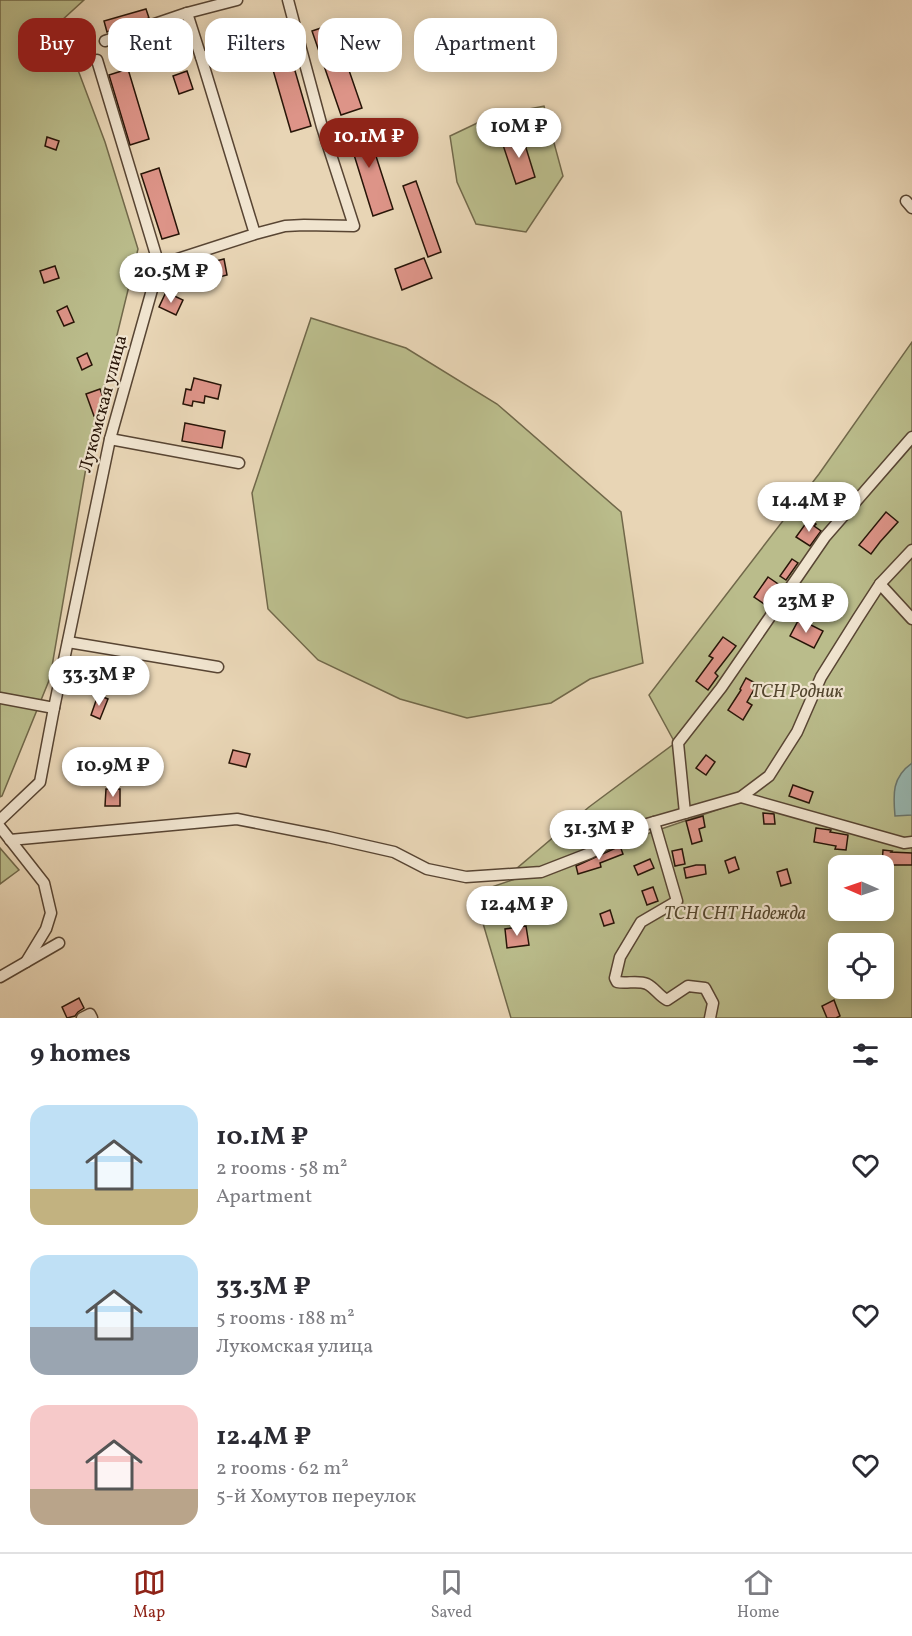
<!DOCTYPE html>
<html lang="en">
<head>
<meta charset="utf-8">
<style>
  :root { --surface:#fff; --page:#f2f2f3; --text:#2b2b33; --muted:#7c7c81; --line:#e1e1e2; --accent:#8f2418 }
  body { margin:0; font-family:Vollkorn,serif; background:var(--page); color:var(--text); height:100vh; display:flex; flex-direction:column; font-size:22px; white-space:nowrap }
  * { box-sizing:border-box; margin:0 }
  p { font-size:20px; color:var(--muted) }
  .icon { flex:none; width:33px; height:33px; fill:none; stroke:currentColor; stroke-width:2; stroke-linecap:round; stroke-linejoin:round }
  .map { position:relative; height:1018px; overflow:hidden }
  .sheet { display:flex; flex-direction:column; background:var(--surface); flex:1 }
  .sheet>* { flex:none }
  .top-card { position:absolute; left:18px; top:18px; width:600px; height:54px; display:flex; gap:12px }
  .needle { width:39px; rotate:272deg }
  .fabs { position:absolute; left:828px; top:855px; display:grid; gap:12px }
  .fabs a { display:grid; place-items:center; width:66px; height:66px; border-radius:12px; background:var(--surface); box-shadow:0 3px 15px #0003; font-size:30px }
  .price { position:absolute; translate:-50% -51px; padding:0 14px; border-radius:21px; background:#fff; color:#222; font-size:20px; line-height:39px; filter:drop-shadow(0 2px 3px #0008) }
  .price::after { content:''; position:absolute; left:50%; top:36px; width:18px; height:14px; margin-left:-9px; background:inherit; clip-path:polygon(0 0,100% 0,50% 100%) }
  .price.selected { background:var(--accent); color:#fff }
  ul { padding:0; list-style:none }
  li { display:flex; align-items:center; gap:18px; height:150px; padding:0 30px }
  li span { display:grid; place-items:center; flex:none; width:168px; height:120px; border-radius:18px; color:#555 }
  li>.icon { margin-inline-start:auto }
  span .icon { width:72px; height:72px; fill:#fffc; stroke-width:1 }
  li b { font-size:26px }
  h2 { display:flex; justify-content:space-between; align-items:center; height:72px; padding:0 30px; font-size:26px }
  .tag { padding:0 21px; border-radius:18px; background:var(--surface); box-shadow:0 3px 15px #0003; font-size:21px; line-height:54px }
  .tag.selected { background:var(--accent); color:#fff }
  .tabs { display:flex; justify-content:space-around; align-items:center; height:84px; border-top:2px solid var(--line); background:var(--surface); font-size:16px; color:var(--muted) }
  .tabs a { display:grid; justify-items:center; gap:3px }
  .tabs .selected { color:var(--accent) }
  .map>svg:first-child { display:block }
  .green { fill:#babc8b; stroke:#71684a; stroke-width:1.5; fill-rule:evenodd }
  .water { fill:#98b8b2; stroke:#6b776e; stroke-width:1.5 }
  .building { fill:#dd9488; stroke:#281508; stroke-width:1.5 }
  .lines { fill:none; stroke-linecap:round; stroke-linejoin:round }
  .minor-casing { stroke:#584533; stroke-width:13 }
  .minor { stroke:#f0e4cf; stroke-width:10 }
  .labels { text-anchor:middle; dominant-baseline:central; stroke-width:4.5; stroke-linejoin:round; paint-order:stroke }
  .street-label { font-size:18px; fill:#281508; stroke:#f0e4cf }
  .park-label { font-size:18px; font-style:italic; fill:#54472f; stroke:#f0e4cf }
</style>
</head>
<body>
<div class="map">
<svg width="912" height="1018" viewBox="0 0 912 1018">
  <rect width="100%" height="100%" fill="#e8d5b5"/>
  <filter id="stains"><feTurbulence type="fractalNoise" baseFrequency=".00333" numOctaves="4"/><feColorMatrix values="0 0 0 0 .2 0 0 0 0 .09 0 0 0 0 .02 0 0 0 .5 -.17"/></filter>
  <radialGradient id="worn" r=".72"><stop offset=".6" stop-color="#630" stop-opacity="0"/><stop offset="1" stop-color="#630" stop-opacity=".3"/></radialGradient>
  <g class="green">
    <polygon points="0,0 84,0 60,22 105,142 138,249 89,450 50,678 2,796 0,797"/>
    <polygon points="544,106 563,176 526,232 476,224 457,182 450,136 492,116"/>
    <polygon points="311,318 406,348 497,404 621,512 643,663 590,679 551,703 467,718 400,699 318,660 268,609 252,493"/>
    <polygon points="912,342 912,841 750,797 685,817 503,880 589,807 675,743 649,695 819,474"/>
    <path d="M743,801L912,846V1018H511L474,893ZM838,866H884V910H838ZM838,944H884V988H838Z"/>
    <polygon points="0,848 19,870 0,884"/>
  </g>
  <path class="water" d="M912,763V815L895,816C893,794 892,777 912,763Z"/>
  <g class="building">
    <polygon points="146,9 149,18 107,32 104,21"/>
    <polygon points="333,24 362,108 341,115 312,31"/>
    <polygon points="291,57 311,126 291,132 271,63"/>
    <polygon points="128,69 149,139 130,145 109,75"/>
    <polygon points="187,71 193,89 179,94 173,76"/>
    <polygon points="365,122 393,209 373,216 346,129"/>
    <polygon points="522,135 535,177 516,184 502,142"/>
    <polygon points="47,137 59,141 56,150 45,146"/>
    <polygon points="159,168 179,234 162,239 141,174"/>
    <polygon points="416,181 441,252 428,257 403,186"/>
    <polygon points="424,258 432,278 402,290 395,269"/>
    <polygon points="224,259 227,275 188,285 184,269"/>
    <polygon points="55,266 59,278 44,283 40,271"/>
    <polygon points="166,292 183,300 176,315 159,307"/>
    <polygon points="67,306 74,322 64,326 57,311"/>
    <polygon points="87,353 92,365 82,370 77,358"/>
    <polygon points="194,378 221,385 218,399 205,396 204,403 193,401 192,406 183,404 186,389 191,390"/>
    <polygon points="100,389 108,411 94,416 86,394"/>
    <polygon points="185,423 225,431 222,448 182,441"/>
    <polygon points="886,512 898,522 880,542 871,554 859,545"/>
    <polygon points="809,519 816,524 814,526 821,531 810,546 796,537"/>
    <polygon points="792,559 798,563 786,580 780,576"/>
    <polygon points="768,577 781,586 767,606 754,597"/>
    <polygon points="799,619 823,631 814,648 790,636"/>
    <polygon points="723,637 736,646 715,673 718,676 708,690 696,681 713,658 709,656"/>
    <polygon points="746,678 757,684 747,702 752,705 743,720 728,710 741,690 740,689"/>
    <polygon points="98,695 108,699 100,719 91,715"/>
    <polygon points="233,750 250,754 246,767 229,763"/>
    <polygon points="706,755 715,762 706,775 696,768"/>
    <polygon points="793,785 813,792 809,803 789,796"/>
    <polygon points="106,789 120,789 120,806 105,806"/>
    <polygon points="763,813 774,814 775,824 764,824"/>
    <polygon points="703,816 705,827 699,829 702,841 692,844 686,821"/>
    <polygon points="816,828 831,830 830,832 848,835 846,850 835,849 836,846 814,842"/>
    <polygon points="620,846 623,854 600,863 601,867 578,874 576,866"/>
    <polygon points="682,849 685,864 675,866 672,851"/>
    <polygon points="883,850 892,851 891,852 912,853 912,865 882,865"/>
    <polygon points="735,857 739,869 729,873 725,861"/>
    <polygon points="650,859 654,868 638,875 634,866"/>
    <polygon points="696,865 705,865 706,874 686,878 684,868"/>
    <polygon points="787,869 791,883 781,886 777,872"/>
    <polygon points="653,887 658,901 647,905 642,891"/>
    <polygon points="514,897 515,912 500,913 499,898"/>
    <polygon points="610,910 614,923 604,926 600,914"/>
    <polygon points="526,926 529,945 507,948 505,929"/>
    <polygon points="79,998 84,1008 78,1012 75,1016 67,1018 62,1007"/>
    <polygon points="834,1000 840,1016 836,1018 827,1018 822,1006"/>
  </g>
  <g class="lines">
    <defs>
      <g id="minor">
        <polyline points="288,0 297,34"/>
        <polyline points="187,13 237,0"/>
        <polyline points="105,41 187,13 201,57"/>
        <polyline points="906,201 912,208"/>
        <polyline points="159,265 255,234 285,226 304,225 354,226 322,127 297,34 201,57 255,234"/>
        <polyline points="110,439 239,463"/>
        <polyline points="880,584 912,619"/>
        <polyline points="68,642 218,667"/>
        <polyline points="0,698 54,708 110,439 159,265 97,60"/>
        <polyline points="741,797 904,843 912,842"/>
        <polyline points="685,813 678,743 721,688 825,537 912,437"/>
        <polyline points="0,820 40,782 54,708"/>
        <path d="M654,822L677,901L641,922L620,957L615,978L617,982C627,984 638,980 647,984C655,988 659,996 667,1000L688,986L705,988L713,1003L710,1018"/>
        <polyline points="0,827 44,883 51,913 46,929 26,962"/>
        <polyline points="10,840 237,819 328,837 394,852 427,869 466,877 541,872 590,853 647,824 741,797 769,776 797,732 821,677 858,618 880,584 912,550"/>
        <polyline points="0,977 59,943"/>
        <polyline points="82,1018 90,1014 92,1018"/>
      </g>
    </defs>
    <use href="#minor" class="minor-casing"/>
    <use href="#minor" class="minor"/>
  </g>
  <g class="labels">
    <g class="street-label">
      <text transform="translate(104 404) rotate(-75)">Лукомская улица</text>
    </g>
    <g class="park-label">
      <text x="797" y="692">ТСН Родник</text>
      <text x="735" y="914">ТСН СНТ Надежда</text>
    </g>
  </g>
  <rect width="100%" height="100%" filter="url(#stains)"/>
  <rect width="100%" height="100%" fill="url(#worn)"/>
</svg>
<div class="fabs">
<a><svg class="needle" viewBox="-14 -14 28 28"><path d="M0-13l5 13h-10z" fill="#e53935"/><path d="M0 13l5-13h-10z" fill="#7c7c81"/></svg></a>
<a><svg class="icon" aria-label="locate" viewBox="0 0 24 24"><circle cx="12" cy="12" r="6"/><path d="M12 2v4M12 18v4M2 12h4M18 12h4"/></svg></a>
</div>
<b class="price" style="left:519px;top:159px">10M ₽</b>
<b class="price selected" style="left:369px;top:169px">10.1M ₽</b>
<b class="price" style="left:171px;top:304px">20.5M ₽</b>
<b class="price" style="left:809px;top:533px">14.4M ₽</b>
<b class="price" style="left:806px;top:634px">23M ₽</b>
<b class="price" style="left:99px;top:707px">33.3M ₽</b>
<b class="price" style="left:113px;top:798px">10.9M ₽</b>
<b class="price" style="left:599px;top:861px">31.3M ₽</b>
<b class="price" style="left:517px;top:937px">12.4M ₽</b>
<div class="top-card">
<a class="tag selected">Buy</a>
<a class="tag">Rent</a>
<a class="tag">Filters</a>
<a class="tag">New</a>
<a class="tag">Apartment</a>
</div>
</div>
<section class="sheet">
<h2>9 homes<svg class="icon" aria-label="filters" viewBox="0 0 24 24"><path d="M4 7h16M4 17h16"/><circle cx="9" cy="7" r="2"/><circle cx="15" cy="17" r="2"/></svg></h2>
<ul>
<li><span style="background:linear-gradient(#bfe0f5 70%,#c2b280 0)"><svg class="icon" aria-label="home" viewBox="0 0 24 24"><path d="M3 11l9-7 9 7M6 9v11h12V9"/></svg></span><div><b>10.1M ₽</b><p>2 rooms · 58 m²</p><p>Apartment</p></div><svg class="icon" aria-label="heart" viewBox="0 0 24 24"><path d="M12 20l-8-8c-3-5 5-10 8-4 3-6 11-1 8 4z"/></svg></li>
<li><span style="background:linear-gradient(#bfe0f5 60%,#9aa5b1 0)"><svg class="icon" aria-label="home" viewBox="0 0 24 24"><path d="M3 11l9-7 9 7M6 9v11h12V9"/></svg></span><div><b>33.3M ₽</b><p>5 rooms · 188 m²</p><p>Лукомская улица</p></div><svg class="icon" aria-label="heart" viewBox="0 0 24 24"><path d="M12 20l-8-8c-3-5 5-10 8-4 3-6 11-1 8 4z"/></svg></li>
<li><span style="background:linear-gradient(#f6c9c9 70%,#b9a48a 0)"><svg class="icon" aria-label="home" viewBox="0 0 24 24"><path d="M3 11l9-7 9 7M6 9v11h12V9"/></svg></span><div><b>12.4M ₽</b><p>2 rooms · 62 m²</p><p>5-й Хомутов переулок</p></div><svg class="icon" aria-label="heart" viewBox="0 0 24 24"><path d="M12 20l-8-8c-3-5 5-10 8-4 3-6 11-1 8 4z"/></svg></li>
</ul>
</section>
<nav class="tabs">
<a class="selected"><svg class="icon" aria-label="map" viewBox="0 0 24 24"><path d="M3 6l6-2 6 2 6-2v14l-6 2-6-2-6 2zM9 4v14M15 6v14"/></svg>Map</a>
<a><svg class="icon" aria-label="saved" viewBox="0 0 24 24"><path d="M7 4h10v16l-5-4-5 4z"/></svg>Saved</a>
<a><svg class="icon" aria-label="home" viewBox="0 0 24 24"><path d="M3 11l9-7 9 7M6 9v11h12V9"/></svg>Home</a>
</nav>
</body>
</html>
